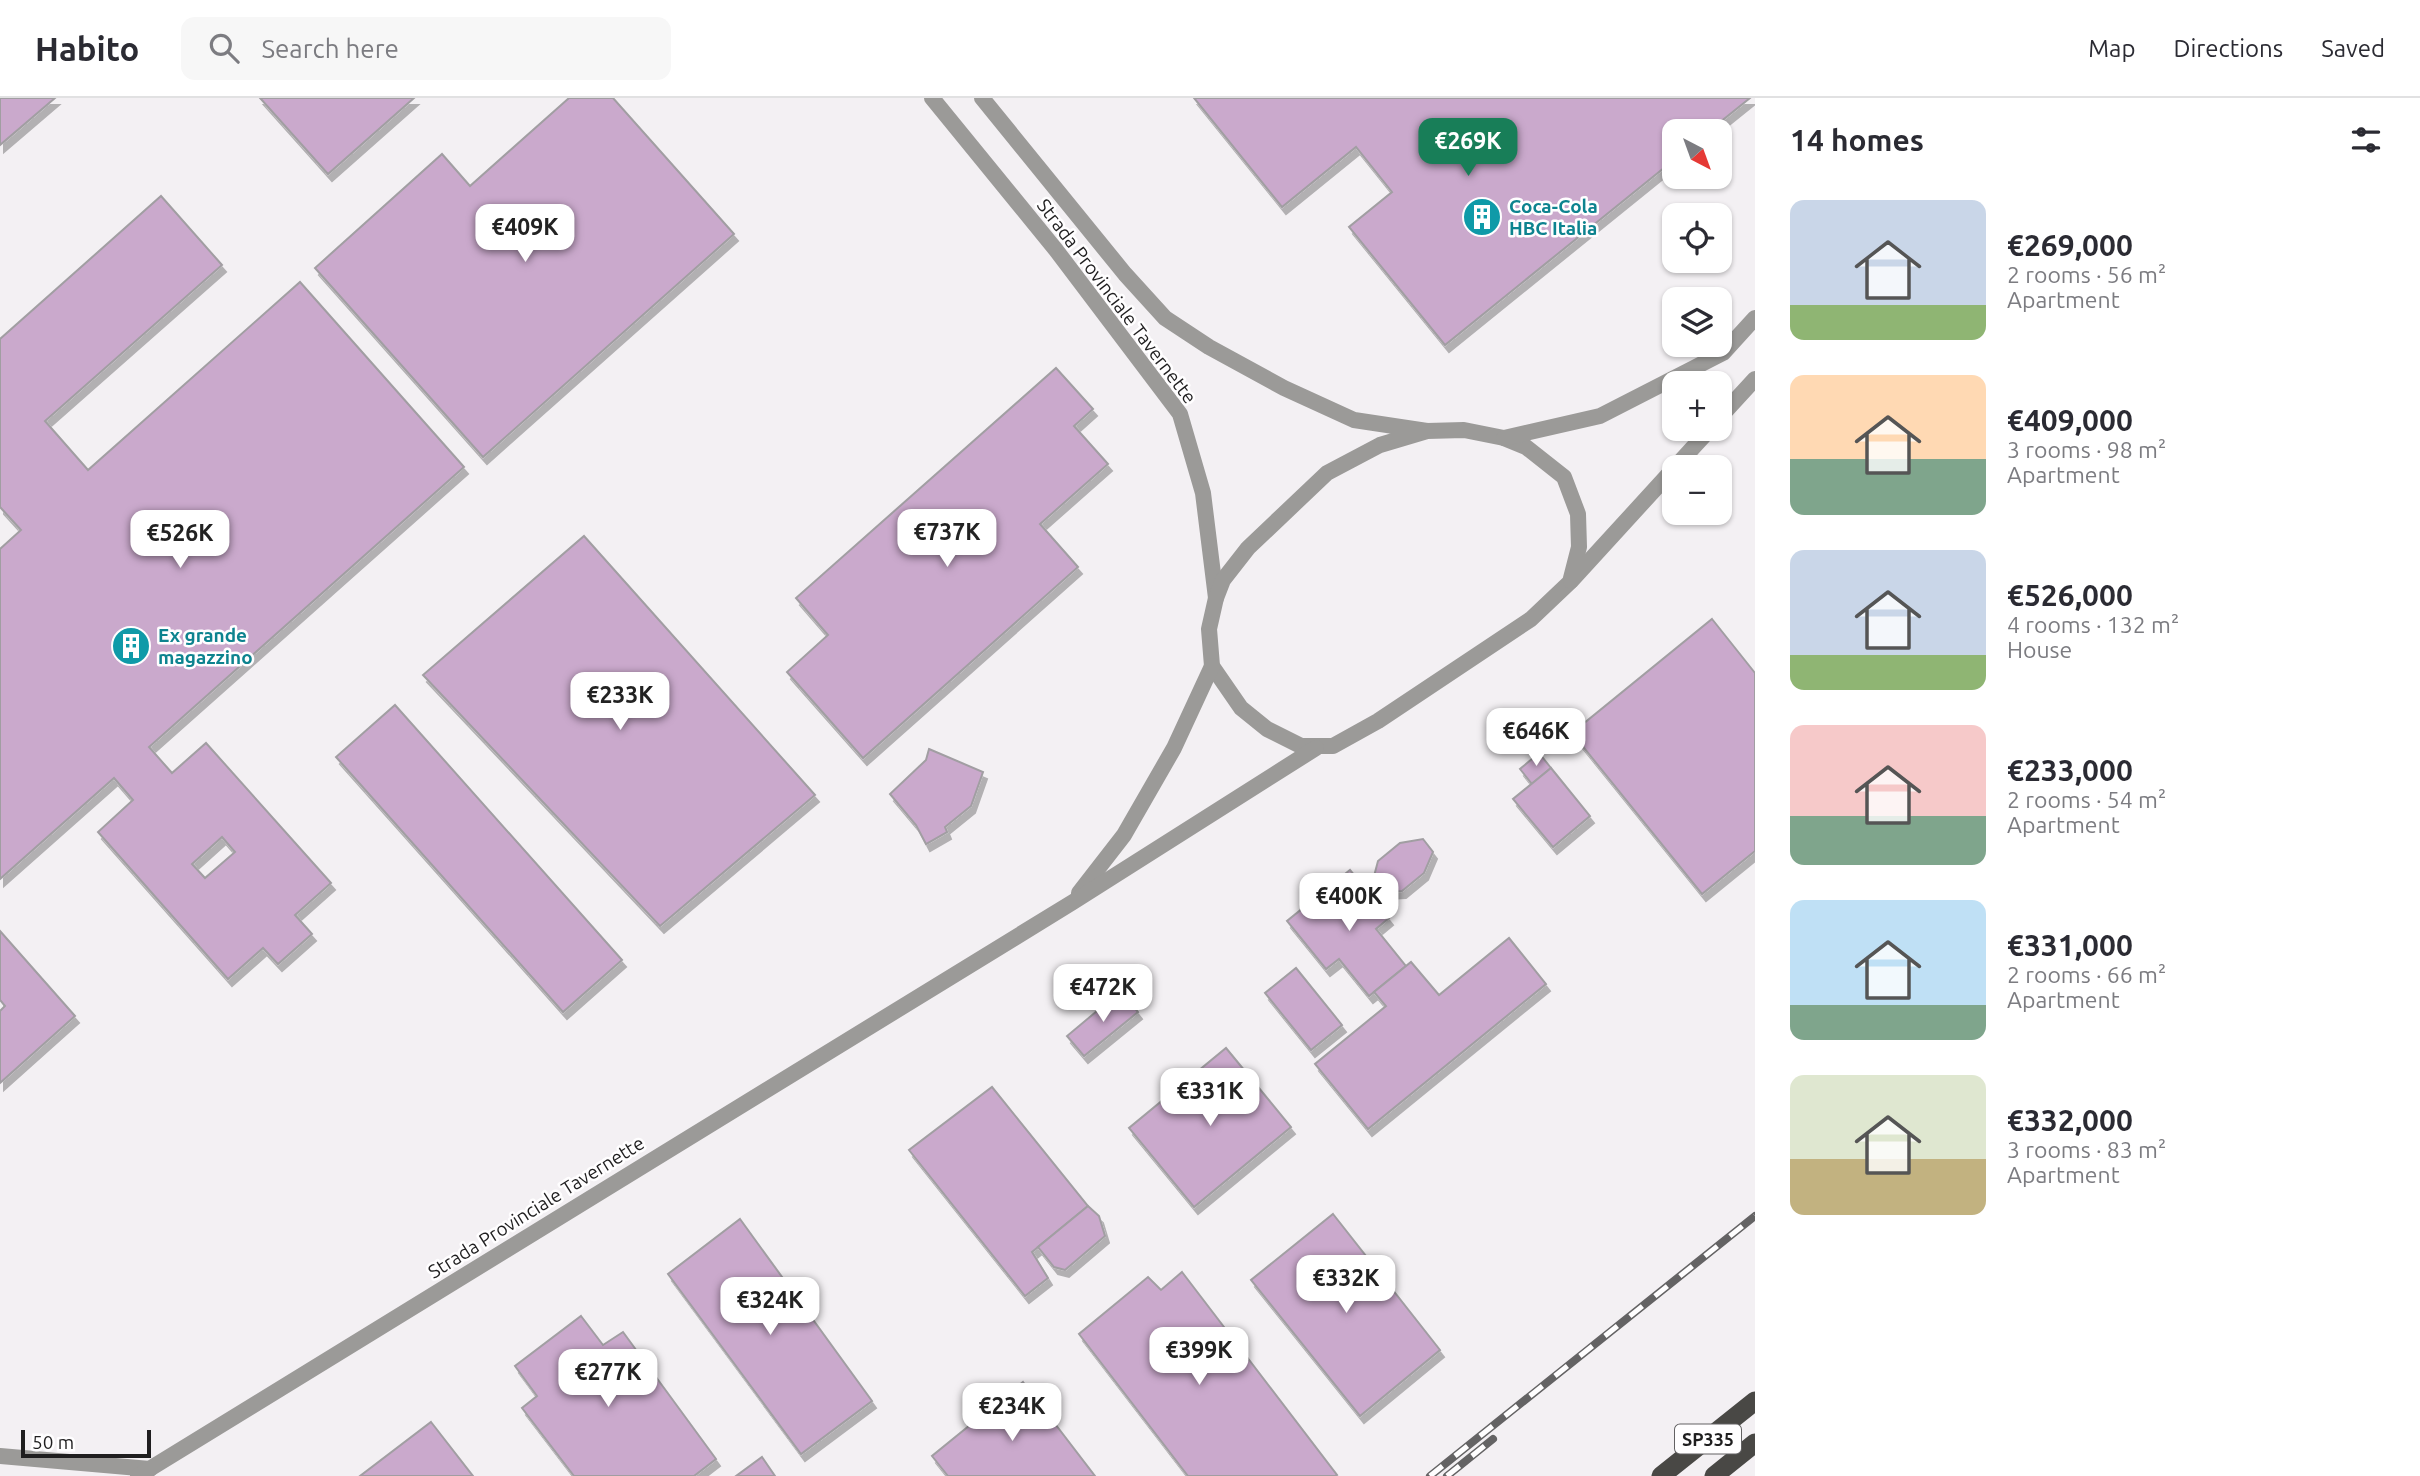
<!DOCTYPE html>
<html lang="en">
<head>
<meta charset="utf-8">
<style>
  :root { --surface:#fff; --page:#f7f7f7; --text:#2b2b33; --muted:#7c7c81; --line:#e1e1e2; --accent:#187e58 }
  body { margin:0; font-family:Ubuntu,sans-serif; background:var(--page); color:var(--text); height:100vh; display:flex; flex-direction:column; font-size:26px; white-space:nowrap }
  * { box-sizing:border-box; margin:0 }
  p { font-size:23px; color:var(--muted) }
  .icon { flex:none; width:38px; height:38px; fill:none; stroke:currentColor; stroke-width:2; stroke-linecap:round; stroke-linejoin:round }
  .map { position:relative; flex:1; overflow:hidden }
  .panel { display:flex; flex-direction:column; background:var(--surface); width:665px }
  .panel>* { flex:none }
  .needle { width:46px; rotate:139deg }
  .controls { position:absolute; left:1662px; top:21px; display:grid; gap:14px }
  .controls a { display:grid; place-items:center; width:70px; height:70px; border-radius:14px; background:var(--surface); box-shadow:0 2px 5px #0004; font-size:35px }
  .scale { position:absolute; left:21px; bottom:18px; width:130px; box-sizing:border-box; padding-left:7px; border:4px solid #1f1e1f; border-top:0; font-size:19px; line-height:24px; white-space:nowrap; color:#1f1e1f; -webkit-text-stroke:5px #fffeff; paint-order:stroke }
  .price { position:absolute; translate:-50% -60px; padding:0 16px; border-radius:14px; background:#fff; color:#222; font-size:23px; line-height:46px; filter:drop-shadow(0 2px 4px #0008) }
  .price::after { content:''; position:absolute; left:50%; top:42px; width:21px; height:16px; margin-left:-10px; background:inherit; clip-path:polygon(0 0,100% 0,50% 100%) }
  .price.on { background:var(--accent); color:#fff }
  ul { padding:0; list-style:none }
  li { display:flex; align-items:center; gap:21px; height:175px; padding:0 35px }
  li span { display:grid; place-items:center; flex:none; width:196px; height:140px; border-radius:14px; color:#555 }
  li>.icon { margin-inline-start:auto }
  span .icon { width:84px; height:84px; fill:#fffc; stroke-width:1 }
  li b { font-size:30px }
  h2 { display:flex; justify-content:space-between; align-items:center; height:84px; padding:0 35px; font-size:30px }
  header { display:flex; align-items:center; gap:42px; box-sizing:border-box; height:98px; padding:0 35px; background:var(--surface); border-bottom:2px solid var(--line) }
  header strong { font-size:33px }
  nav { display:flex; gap:38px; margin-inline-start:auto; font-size:24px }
  .search { width:490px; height:63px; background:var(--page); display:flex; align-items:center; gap:18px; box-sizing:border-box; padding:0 24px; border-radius:14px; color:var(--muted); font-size:26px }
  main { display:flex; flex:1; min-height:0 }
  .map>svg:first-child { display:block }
  .building { fill:#caa9cc; stroke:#a19ea2; stroke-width:2; fill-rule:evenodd; filter:url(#shadow) }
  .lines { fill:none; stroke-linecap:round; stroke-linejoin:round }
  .minor { stroke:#9b9a98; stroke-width:16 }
  .trunk { stroke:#494845; stroke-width:19 }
  .rail-casing { stroke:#646364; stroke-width:8 }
  .rail { stroke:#fffeff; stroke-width:5; stroke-dasharray:16; stroke-linecap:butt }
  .labels { text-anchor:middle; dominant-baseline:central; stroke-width:5; stroke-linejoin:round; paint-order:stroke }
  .shield { fill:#fffeff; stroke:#626162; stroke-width:2 }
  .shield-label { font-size:18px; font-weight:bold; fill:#1f1e1f }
  .culture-label { font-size:19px; font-weight:bold; fill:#0d838f; stroke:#fffeff; text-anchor:start }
  .street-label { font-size:19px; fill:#1f1e1f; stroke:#fffeff }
</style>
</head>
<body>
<header>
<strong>Habito</strong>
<div class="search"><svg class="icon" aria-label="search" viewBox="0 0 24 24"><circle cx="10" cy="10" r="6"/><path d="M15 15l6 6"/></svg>Search here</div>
<nav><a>Map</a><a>Directions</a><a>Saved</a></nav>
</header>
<main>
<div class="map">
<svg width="1755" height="1378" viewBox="0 0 1755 1378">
  <defs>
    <filter id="shadow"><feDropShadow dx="4" dy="7" stdDeviation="0" flood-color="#0004"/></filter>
  </defs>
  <rect width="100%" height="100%" fill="#f3f0f3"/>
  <g class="building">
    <polygon points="0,0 55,0 0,47"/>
    <polygon points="260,0 414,0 328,76"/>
    <polygon points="569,0 613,0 734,136 483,359 315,170 442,56 470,88"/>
    <polygon points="1194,0 1750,0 1709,33 1675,33 1675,61 1445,247 1349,129 1392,94 1356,49 1282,109"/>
    <path d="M161,98L222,167L45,323L88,372L300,184L464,369L149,649L172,675L206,645L331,785L295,817L312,836L278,866L263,850L228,881L98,734L133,702L114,680L0,781V451L21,432L0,409V241ZM222,739L235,754L205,780L192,766Z"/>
    <polygon points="1056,270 1093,311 1074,328 1108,366 1040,426 1078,469 863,660 787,574 828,537 796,500"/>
    <polygon points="584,438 815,697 660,828 423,577"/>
    <polygon points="1712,521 1755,575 1755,753 1702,796 1572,635"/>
    <polygon points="395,607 622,862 563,914 336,659"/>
    <polygon points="929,651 983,674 971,708 945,729 947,734 926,746 916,727 890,696 926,662"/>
    <polygon points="1539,655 1551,670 1532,686 1520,671"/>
    <polygon points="1551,670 1590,718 1553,749 1513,701"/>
    <polygon points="1423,741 1433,754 1424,775 1402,793 1383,794 1373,782 1378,763 1400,745"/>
    <polygon points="1350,772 1389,820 1376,831 1406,868 1369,898 1339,861 1326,871 1287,823"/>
    <polygon points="0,833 75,918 0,985 0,913 5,908 0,902"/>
    <polygon points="1509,840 1546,886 1368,1031 1315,966 1386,908 1374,894 1411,864 1439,897"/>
    <polygon points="1296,870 1342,927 1311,952 1265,895"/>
    <polygon points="1121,893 1138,914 1084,958 1067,938"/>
    <polygon points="1226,950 1291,1029 1194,1109 1129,1030"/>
    <polygon points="992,989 1088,1108 1032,1154 1048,1180 1025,1198 909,1052"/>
    <polygon points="1088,1108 1099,1118 1105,1138 1065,1172 1054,1169 1038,1149"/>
    <polygon points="1333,1116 1440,1252 1360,1318 1251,1182"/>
    <polygon points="740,1121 872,1303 801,1356 668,1176"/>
    <polygon points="1182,1174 1337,1377 1335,1378 1188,1378 1079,1236 1148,1179 1161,1192"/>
    <polygon points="581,1218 603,1247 623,1234 716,1361 694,1378 574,1378 522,1310 537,1298 515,1268"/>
    <polygon points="1023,1284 1095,1378 948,1378 932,1358"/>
    <polygon points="431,1324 473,1378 360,1378"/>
    <polygon points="762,1359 775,1378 736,1378"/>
  </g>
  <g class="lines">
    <g class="minor">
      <polyline points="932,0 1056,152 1180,316 1203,395 1216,500"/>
      <polyline points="982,0 1125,176 1165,220 1209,249 1284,290 1354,322 1427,333 1464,332 1504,340 1526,349 1564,379 1578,416 1579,449 1570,484 1531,521 1378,623 1333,648 1301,648 1267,631 1241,610 1212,568 1209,531 1216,500 1223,482 1248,450 1327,375 1380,347 1427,333"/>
      <polyline points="1720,319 1755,281"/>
      <polyline points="1504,340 1600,318 1723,255 1755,220"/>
      <polyline points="1571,483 1710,331"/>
      <polyline points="1079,795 1124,737 1174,650 1212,568"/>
      <polyline points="0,1358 150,1371"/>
      <polyline points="138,1378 1073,804 1316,650"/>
    </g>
    <g class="trunk">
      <polyline points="1661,1378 1755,1303"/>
      <polyline points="1714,1378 1755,1345"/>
    </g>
    <defs>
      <g id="rail">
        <polyline points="1430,1378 1755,1118"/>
        <polyline points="1447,1378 1493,1341"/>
      </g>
    </defs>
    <use href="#rail" class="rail-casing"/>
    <use href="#rail" class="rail"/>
  </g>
  <defs>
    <symbol id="building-disc" viewBox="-11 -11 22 22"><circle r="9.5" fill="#0f9aa8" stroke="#fffeff"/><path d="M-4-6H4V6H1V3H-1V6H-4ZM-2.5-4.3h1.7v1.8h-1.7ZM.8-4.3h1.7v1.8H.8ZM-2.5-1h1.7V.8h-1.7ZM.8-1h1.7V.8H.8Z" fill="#fff"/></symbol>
  </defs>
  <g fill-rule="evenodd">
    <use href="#building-disc" x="1460" y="97" width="44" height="44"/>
    <use href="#building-disc" x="109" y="526" width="44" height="44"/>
  </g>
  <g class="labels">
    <rect class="shield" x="1675" y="1326.5" width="66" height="29" rx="5"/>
    <g class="shield-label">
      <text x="1708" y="1341">SP335</text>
    </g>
    <g class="culture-label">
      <text x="1509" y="108">Coca-Cola<tspan x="1509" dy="22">HBC Italia</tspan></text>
      <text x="158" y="537">Ex grande<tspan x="158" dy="22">magazzino</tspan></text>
    </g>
    <g class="street-label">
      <text transform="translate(1117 203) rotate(53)">Strada Provinciale Tavernette</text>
      <text transform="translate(536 1109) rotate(-32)">Strada Provinciale Tavernette</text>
    </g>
  </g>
</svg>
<div class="controls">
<a><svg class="needle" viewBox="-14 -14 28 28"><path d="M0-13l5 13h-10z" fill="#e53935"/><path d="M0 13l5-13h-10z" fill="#7c7c81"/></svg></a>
<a><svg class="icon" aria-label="locate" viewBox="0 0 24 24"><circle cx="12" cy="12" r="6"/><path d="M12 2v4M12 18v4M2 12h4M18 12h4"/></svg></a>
<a><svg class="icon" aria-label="layers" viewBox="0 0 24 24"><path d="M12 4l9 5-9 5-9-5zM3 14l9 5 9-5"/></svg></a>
<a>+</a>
<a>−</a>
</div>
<div class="scale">50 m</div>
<b class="price on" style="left:1468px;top:80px">€269K</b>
<b class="price" style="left:525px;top:166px">€409K</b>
<b class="price" style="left:947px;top:471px">€737K</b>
<b class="price" style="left:180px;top:472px">€526K</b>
<b class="price" style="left:620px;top:634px">€233K</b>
<b class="price" style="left:1536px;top:670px">€646K</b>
<b class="price" style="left:1349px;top:835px">€400K</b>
<b class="price" style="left:1103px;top:926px">€472K</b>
<b class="price" style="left:1210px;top:1030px">€331K</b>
<b class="price" style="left:1346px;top:1217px">€332K</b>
<b class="price" style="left:770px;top:1239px">€324K</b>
<b class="price" style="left:1199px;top:1289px">€399K</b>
<b class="price" style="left:608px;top:1311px">€277K</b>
<b class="price" style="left:1012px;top:1345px">€234K</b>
</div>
<section class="panel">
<h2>14 homes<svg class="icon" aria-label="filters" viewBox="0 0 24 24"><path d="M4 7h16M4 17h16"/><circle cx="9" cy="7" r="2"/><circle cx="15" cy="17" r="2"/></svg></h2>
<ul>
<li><span style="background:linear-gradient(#c9d6e8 75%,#8fb573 0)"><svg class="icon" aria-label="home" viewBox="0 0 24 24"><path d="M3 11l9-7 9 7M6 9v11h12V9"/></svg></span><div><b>€269,000</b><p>2 rooms · 56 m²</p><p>Apartment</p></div></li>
<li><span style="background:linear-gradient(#ffd9b3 60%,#7fa58c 0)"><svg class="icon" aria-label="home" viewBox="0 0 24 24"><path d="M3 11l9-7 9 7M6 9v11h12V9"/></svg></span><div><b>€409,000</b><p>3 rooms · 98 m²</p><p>Apartment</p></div></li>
<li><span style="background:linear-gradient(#c9d6e8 75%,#8fb573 0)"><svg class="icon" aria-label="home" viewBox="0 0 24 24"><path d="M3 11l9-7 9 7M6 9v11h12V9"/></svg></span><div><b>€526,000</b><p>4 rooms · 132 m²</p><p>House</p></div></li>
<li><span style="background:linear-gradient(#f6c9c9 65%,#7fa58c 0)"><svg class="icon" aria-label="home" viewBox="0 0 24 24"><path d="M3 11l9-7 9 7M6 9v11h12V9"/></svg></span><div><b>€233,000</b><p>2 rooms · 54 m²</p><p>Apartment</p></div></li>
<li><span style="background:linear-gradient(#bfe0f5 75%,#7fa58c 0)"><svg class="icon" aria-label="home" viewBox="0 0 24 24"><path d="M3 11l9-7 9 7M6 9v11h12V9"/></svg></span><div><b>€331,000</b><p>2 rooms · 66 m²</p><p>Apartment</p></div></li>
<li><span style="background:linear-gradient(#dfe7d0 60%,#c2b280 0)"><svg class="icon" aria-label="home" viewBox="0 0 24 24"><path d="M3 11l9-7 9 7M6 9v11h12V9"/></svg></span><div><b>€332,000</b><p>3 rooms · 83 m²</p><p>Apartment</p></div></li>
</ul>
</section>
</main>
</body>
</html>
